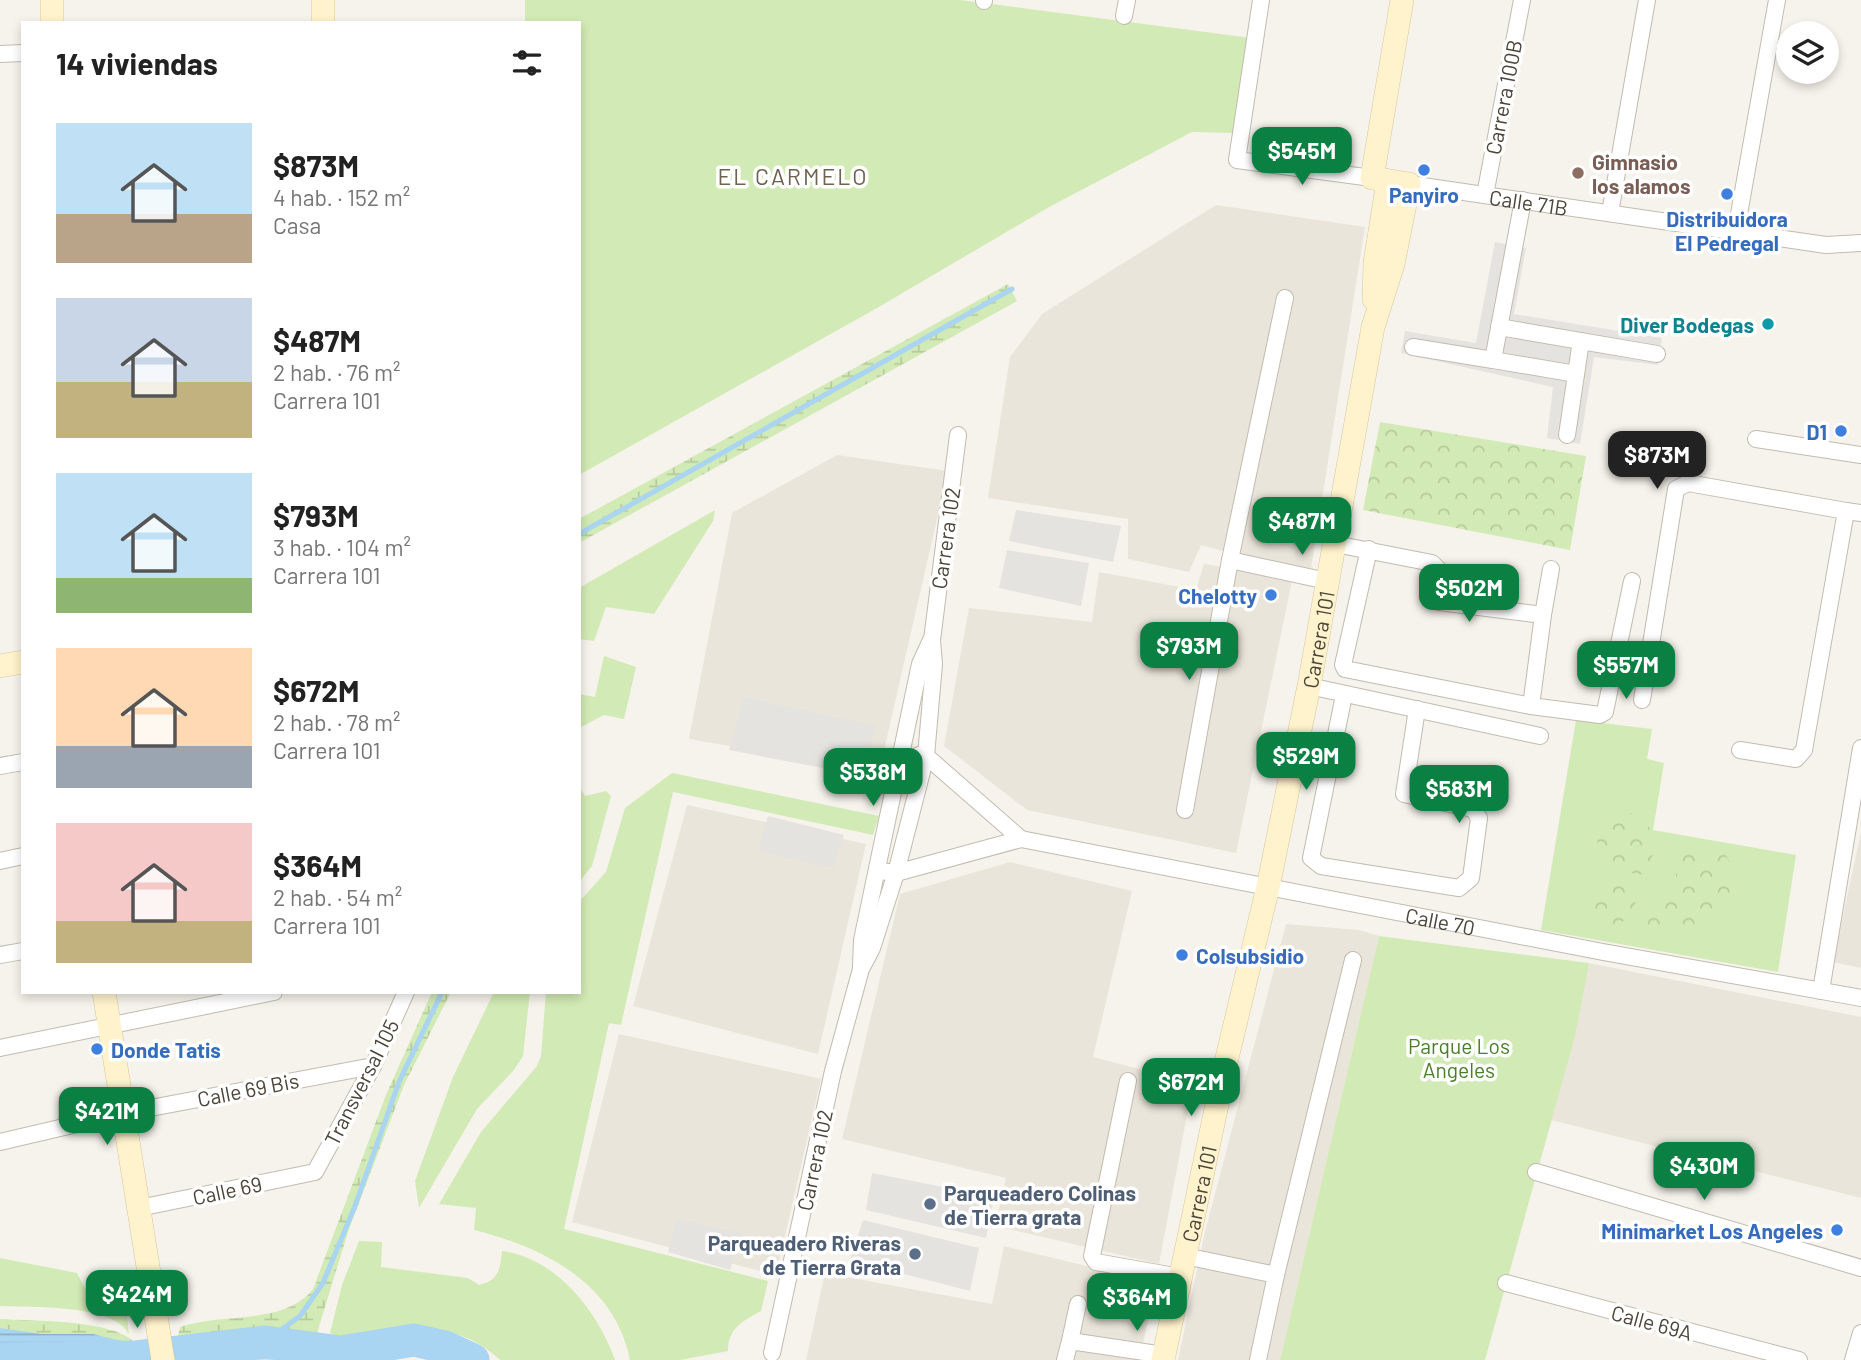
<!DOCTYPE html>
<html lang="es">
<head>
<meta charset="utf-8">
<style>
  :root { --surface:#fff; --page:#f2f2f2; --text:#222; --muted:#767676; --accent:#0b8043 }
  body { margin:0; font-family:Barlow,sans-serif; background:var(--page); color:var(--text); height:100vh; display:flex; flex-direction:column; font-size:26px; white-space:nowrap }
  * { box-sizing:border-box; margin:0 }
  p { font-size:23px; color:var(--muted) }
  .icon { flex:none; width:38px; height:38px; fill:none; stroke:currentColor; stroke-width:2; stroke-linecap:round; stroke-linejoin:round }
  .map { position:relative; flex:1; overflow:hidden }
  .details { position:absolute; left:21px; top:21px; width:560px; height:973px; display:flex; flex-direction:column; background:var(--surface); border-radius:0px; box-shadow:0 4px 10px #0003 }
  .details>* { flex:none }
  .controls { position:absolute; left:1776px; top:21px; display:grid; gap:14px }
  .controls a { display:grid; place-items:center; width:63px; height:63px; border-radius:50%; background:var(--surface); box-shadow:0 4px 10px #0003; font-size:35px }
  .price { position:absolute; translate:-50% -60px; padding:0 16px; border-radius:14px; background:var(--accent); color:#fff; font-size:23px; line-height:46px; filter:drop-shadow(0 2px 4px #0008) }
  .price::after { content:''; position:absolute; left:50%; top:42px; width:21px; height:16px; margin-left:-10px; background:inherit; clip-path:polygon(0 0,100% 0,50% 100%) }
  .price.on { background:#222; color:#fff }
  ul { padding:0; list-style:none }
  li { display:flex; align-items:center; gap:21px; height:175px; padding:0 35px }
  li span { display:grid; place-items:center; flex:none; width:196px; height:140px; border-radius:0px; color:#555 }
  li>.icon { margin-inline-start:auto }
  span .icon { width:84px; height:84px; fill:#fffc; stroke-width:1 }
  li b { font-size:30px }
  h2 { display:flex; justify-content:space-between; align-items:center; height:84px; padding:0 35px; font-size:30px }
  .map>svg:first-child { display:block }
  .residential { fill:#eae5da }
  .green { fill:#d2eab5 }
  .forest { fill:url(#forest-crowns) }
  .wetland { fill:url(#wetland-marsh) }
  .parking { fill:#e5e3e0 }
  .water { fill:url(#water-rules) }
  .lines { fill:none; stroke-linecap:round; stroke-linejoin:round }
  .stream { stroke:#a9d4f2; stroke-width:5 }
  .river { stroke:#a9d4f2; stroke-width:33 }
  .street-casing { stroke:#c2bbae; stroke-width:18 }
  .secondary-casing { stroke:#d6c79b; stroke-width:24 }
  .street { stroke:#fff; stroke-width:16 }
  .secondary { stroke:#fff3cd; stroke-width:23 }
  .shop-dot { fill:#3f7fe0; stroke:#fff; stroke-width:2.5 }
  .education-dot { fill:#8d6e63; stroke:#fff; stroke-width:2.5 }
  .culture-dot { fill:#0f9aa8; stroke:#fff; stroke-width:2.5 }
  .service-dot { fill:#5c6f8a; stroke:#fff; stroke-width:2.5 }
  .labels { text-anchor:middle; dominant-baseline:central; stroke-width:7; stroke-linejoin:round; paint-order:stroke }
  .street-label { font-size:21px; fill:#4b4439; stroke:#fff }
  .education-label { font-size:21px; font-weight:bold; fill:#785e54; stroke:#fff; text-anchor:start }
  .shop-label { font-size:21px; font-weight:bold; fill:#366cbe; stroke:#fff; text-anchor:end }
  .culture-label { font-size:21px; font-weight:bold; fill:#0d838f; stroke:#fff; text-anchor:end }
  .park-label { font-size:21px; fill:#4a7f2a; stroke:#fff }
  .service-label { font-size:21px; font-weight:bold; fill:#4e5e75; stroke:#fff; text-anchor:start }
  .neighbourhood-label { font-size:23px; letter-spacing:2px; fill:#6e6250; stroke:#fff }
</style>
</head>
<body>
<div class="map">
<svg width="1861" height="1360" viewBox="0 0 1861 1360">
  <defs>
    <pattern id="forest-crowns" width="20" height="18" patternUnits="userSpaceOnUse" patternTransform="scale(1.75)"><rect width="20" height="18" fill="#d2eab5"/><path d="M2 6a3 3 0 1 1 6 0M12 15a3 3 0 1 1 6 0" fill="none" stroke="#b6ca9c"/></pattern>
    <pattern id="wetland-marsh" width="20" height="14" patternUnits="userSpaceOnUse" patternTransform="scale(1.75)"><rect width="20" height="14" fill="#d2eab5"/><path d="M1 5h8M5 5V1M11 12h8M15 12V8" fill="none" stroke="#b6ca9c"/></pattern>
    <pattern id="water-rules" width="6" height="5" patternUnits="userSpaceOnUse" patternTransform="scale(1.75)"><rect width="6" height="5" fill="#a9d4f2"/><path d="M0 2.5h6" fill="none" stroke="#8caec5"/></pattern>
  </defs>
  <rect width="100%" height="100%" fill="#f6f3ec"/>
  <g class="residential">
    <polygon points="1216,205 1365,227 1310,575 1201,545 1189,572 1128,559 1128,519 988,498 1010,357 1042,314"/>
    <polygon points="837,455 948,471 879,772 689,739 732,513"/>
    <polygon points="1204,564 1293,576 1236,853 1027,810 944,746 969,608 1092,622 1099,572 1196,590"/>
    <polygon points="687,805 866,844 818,1054 633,1006"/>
    <polygon points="1861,832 1861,968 1833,962"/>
    <polygon points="1010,862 1132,891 1093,1057 1193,1083 1159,1264 995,1226 1006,1178 842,1139 900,894"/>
    <polygon points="1286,924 1359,930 1379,936 1280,1360 1178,1360 1205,1232"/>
    <polygon points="1589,963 1861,1017 1861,1198 1551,1120"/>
    <polygon points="619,1034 821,1079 776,1275 572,1222"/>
    <polygon points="1004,1246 1157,1283 1139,1360 806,1360 825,1273 992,1304"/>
  </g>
  <g class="green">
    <polygon points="525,0 960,0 1251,38 1236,133 1192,132 1049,207 877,308 579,475 579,23 525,23"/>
    <polygon points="715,510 713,521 654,614 606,607 594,641 579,639 579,588"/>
    <polygon points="604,656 636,667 624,719 604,715 579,728 579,694 595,697"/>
    <polygon points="1576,720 1652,729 1647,759 1664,763 1653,830 1796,855 1778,972 1541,930"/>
    <path d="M672,773L879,816L873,835L673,792L621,1025L609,1023L564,1229L768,1281L761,1311C743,1321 728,1328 728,1351L680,1360H630C615,1283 543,1247 474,1230L476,1208L439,1204L481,1132L537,1066L541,1056L546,992H579V902L606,872L625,808Z"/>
    <polygon points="579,786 585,796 606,791 611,796 592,866 579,882"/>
    <polygon points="1379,936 1589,963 1575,1036 1485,1360 1280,1360"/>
    <polygon points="494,992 530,992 523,1056 514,1070 477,1109 419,1208 415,1181 453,1077"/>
    <path d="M359,1241L382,1242L381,1267L468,1278L479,1285C499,1280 500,1270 502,1251C557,1258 598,1312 615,1360H500C458,1318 394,1326 341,1338L330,1333L342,1285Z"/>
    <path d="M0,1258L77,1273L92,1302L125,1298L129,1334C112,1303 32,1308 0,1306Z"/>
  </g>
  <g class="forest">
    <polygon points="1380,422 1586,456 1570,550 1363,510"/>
    <polygon points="1638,812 1658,840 1646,875 1596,868 1598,830 1618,816"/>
    <polygon points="1706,850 1724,852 1734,870 1738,901 1716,922 1661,935 1645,926 1650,911 1676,896 1676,854"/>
    <polygon points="1629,880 1642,892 1628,916 1615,929 1597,925 1587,900 1613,881"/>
  </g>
  <g class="wetland">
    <polygon points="1008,284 1017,301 579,543 579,519"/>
    <path d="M432,992H451L404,1085L349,1229L317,1333C333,1355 396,1331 424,1336C444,1339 464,1347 479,1360H454L429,1350L409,1346L318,1360H180L177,1341L180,1327C222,1312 284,1326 313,1289L386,1095Z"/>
    <path d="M0,1319C31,1321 118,1319 137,1345C140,1348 141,1355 141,1360H0Z"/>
  </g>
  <g class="parking">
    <polygon points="1495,242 1526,248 1514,314 1662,338 1658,365 1594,357 1580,444 1547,438 1553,387 1401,353 1405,331 1476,343"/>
    <polygon points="1016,510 1121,526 1113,562 1009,541"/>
    <polygon points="1007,550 1089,563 1081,606 999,588"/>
    <polygon points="744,697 876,726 863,776 729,750"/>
    <polygon points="768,816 844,835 833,868 758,851"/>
    <polygon points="872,1173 994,1197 986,1238 866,1210"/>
    <polygon points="677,1219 741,1233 730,1270 668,1252"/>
    <polygon points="863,1220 979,1248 970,1291 850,1260"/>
  </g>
  <polygon class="water" points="0,1328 41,1334 93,1334 125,1342 132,1353 130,1360 0,1360"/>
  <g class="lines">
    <g class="stream">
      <polyline points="579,534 1012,289"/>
      <polyline points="265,1342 300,1316 323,1283 355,1206 399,1082 442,992"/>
    </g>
    <polyline class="river" points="0,1359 136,1357 265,1342 341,1352 414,1340 445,1347 473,1360"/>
    <defs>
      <g id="street">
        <polyline points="1261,0 1237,160 1372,178"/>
        <polyline points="984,1 984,0"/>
        <polyline points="1124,16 1127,0"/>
        <polyline points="0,54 23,53"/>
        <path id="s1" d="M1409,184L1826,245L1861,243"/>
        <polyline points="1485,195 1522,0"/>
        <polyline points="1610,213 1647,0"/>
        <polyline points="1736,231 1777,0"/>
        <polyline points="1285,298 1230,560 1327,581"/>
        <polyline points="1499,327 1657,354"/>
        <polyline points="1413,347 1493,360 1523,200"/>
        <polyline points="1493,360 1576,374"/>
        <polyline points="1567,435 1581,341"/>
        <polyline points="1756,439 1861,455"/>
        <polyline points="1335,544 1432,563 1438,569 1433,595 1439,602 1543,615 1551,569"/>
        <polyline points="1369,549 1343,665 1345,669 1531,706 1600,715 1605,712 1632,581"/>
        <polyline points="1309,686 1540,736"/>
        <polyline points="1344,695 1311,858 1321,866 1459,888 1471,878 1479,818 1473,809 1404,794 1417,709"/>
        <polyline points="1642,700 1676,489 1688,483 1846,511"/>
        <polyline points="1531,706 1543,615"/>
        <polyline points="1740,750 1796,759 1804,750 1846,511 1861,513"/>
        <polyline points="919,755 926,756 1021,839"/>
        <polyline points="0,766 23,762"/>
        <polyline points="1185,810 1230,560"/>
        <polyline points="0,861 23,856"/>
        <path id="s2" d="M879,871L896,873L1021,839L1603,952L1861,998"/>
        <polyline points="0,955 23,951"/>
        <polyline points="861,966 862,940 920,664 931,640"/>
        <polyline points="1821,991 1861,748"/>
        <polyline points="0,1048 274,992"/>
        <polyline points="1128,1081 1092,1256 1096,1262 1180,1277"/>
        <polyline points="0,1142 124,1113 373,1066"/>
        <polyline points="1536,1172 1861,1268"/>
        <polyline points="139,1208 315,1172 373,1066 406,992"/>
        <polyline points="1185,1256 1276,1275 1353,960"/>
        <polyline points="1506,1283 1799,1360"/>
        <polyline points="1070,1341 1078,1304"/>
        <polyline points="772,1353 833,1071 861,969 872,948 896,873 926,756 934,664 932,640 958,435"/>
        <polyline points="1065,1360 1070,1341 1164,1355"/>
        <polyline points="1258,1360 1276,1275"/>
        <polyline points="1853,1360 1861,1333"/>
      </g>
      <g id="secondary">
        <polyline points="52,23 52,0"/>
        <polyline points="323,23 323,0"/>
        <polyline points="1374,299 1375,263 1388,181"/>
        <polyline points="0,666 23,662"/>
        <polyline points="104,992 163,1360"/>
        <path id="s3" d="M1163,1360L1226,1062L1268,887L1309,686L1373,327L1393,264L1409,184L1372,178L1402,0"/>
      </g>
    </defs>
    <use href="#street" class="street-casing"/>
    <use href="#secondary" class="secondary-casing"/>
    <use href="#street" class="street"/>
    <use href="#secondary" class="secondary"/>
  </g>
  <g class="shop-dot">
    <circle cx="1424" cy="170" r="7"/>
    <circle cx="1727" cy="194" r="7"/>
    <circle cx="1841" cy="431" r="7"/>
    <circle cx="1271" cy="595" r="7"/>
    <circle cx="1182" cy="955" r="7"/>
    <circle cx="97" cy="1049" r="7"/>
    <circle cx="1837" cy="1230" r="7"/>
  </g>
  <circle class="education-dot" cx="1578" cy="173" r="7"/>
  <circle class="culture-dot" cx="1768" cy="324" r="7"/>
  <g class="service-dot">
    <circle cx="930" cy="1204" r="7"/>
    <circle cx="915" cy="1254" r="7"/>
  </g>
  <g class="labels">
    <g class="street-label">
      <text transform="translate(1503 97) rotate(-79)">Carrera 100B</text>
      <text stroke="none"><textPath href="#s1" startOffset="121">Calle 71B</textPath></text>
      <text transform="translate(945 538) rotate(-82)">Carrera 102</text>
      <text stroke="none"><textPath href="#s3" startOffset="737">Carrera 101</textPath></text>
      <text stroke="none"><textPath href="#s2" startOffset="574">Calle 70</textPath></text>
      <text transform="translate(361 1082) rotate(-63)">Transversal 105</text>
      <text transform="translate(248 1089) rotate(-11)">Calle 69 Bis</text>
      <text transform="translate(814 1160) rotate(-78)">Carrera 102</text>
      <text transform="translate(227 1190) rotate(-12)">Calle 69</text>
      <text stroke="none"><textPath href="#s3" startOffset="170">Carrera 101</textPath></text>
      <text transform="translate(1652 1322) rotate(15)">Calle 69A</text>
    </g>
    <g class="education-label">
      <text x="1592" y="161">Gimnasio<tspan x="1592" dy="24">los alamos</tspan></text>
    </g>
    <g class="shop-label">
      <text x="1424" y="194" text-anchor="middle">Panyiro</text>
      <text x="1727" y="218" text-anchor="middle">Distribuidora<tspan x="1727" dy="24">El Pedregal</tspan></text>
      <text x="1827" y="431">D1</text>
      <text x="1257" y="595">Chelotty</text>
      <text x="1196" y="955" text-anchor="start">Colsubsidio</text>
      <text x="111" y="1049" text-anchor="start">Donde Tatis</text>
      <text x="1823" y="1230">Minimarket Los Angeles</text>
    </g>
    <g class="culture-label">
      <text x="1754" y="324">Diver Bodegas</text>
    </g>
    <g class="park-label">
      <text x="1459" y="1045">Parque Los<tspan x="1459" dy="24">Angeles</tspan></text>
    </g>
    <g class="service-label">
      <text x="944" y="1192">Parqueadero Colinas<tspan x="944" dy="24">de Tierra grata</tspan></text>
      <text x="901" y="1242" text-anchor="end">Parqueadero Riveras<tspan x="901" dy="24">de Tierra Grata</tspan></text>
    </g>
    <g class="neighbourhood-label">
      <text x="793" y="176">EL CARMELO</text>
    </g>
  </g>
</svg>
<div class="controls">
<a><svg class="icon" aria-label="layers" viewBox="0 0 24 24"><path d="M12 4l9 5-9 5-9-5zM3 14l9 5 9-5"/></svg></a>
</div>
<b class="price" style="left:1302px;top:187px">$545M</b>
<b class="price on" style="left:1657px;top:491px">$873M</b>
<b class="price" style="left:1302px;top:557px">$487M</b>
<b class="price" style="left:1469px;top:624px">$502M</b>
<b class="price" style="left:1189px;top:682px">$793M</b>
<b class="price" style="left:1626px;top:701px">$557M</b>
<b class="price" style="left:1306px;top:792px">$529M</b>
<b class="price" style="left:873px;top:808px">$538M</b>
<b class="price" style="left:1459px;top:825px">$583M</b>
<b class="price" style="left:1191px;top:1118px">$672M</b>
<b class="price" style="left:107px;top:1147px">$421M</b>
<b class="price" style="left:1704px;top:1202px">$430M</b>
<b class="price" style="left:137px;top:1330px">$424M</b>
<b class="price" style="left:1137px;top:1333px">$364M</b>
<section class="details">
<h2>14 viviendas<svg class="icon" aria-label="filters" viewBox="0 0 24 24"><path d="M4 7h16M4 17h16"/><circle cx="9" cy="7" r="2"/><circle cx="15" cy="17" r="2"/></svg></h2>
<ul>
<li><span style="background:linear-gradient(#bfe0f5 65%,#b9a48a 0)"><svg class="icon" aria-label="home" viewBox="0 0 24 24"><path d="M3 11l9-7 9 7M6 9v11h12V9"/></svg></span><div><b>$873M</b><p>4 hab. · 152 m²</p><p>Casa</p></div></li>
<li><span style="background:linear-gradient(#c9d6e8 60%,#c2b280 0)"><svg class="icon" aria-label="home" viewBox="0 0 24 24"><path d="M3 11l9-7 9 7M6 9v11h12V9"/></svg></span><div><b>$487M</b><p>2 hab. · 76 m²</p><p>Carrera 101</p></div></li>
<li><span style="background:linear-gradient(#bfe0f5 75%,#8fb573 0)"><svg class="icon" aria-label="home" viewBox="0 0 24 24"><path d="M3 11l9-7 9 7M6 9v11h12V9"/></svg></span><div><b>$793M</b><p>3 hab. · 104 m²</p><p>Carrera 101</p></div></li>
<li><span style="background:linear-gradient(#ffd9b3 70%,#9aa5b1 0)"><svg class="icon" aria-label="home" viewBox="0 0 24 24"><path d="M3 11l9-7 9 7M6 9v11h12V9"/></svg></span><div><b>$672M</b><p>2 hab. · 78 m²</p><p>Carrera 101</p></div></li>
<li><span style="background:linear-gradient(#f6c9c9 70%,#c2b280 0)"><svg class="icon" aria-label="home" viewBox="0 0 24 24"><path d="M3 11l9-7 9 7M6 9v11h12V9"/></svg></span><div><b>$364M</b><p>2 hab. · 54 m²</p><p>Carrera 101</p></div></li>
</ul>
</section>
</div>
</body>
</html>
